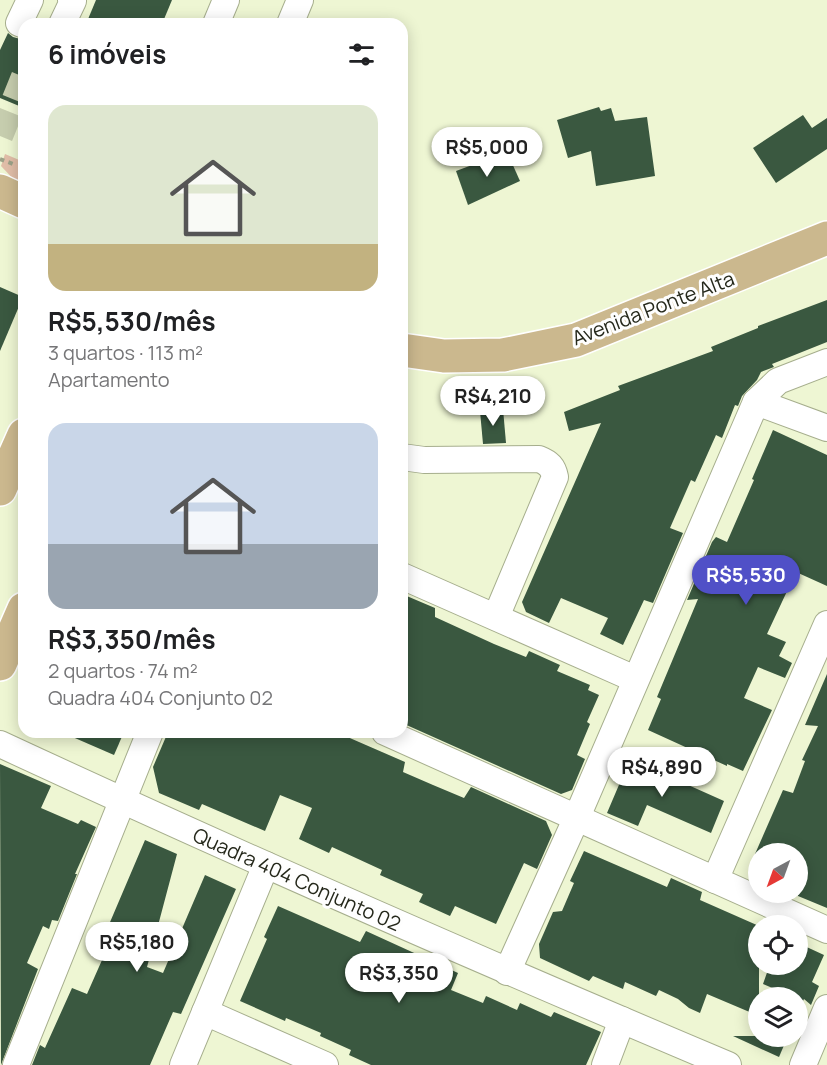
<!DOCTYPE html>
<html lang="pt">
<head>
<meta charset="utf-8">
<style>
  :root { --surface:#fff; --page:#f2f2f2; --text:#202124; --muted:#757577; --accent:#5050c7 }
  body { margin:0; font-family:Manrope,sans-serif; background:var(--page); color:var(--text); height:100vh; display:flex; flex-direction:column; font-size:22px; white-space:nowrap }
  * { box-sizing:border-box; margin:0 }
  p { font-size:20px; color:var(--muted) }
  .icon { flex:none; width:33px; height:33px; fill:none; stroke:currentColor; stroke-width:2; stroke-linecap:round; stroke-linejoin:round }
  .map { position:relative; flex:1; overflow:hidden }
  .sheet { position:absolute; left:18px; top:18px; width:390px; height:720px; display:flex; flex-direction:column; background:var(--surface); border-radius:18px; box-shadow:0 3px 15px #0003 }
  .sheet>* { flex:none }
  .needle { width:39px; rotate:221deg }
  .fabs { position:absolute; left:748px; top:843px; display:grid; gap:12px }
  .fabs a { display:grid; place-items:center; width:60px; height:60px; border-radius:50%; background:var(--surface); box-shadow:0 3px 15px #0003; font-size:30px }
  .price { position:absolute; translate:-50% -51px; padding:0 14px; border-radius:21px; background:#fff; color:#222; font-size:20px; line-height:39px; filter:drop-shadow(0 2px 3px #0008) }
  .price::after { content:''; position:absolute; left:50%; top:36px; width:18px; height:14px; margin-left:-9px; background:inherit; clip-path:polygon(0 0,100% 0,50% 100%) }
  .price.selected { background:var(--accent); color:#fff }
  ul { padding:0; list-style:none }
  li { display:grid; align-content:center; gap:12px; height:318px; padding:0 30px }
  li span { display:grid; place-items:center; height:186px; border-radius:18px; color:#555 }
  li>.icon { margin-inline-start:auto }
  span .icon { width:108px; height:108px; fill:#fffc; stroke-width:1 }
  li b { font-size:26px }
  h2 { display:flex; justify-content:space-between; align-items:center; height:72px; padding:0 30px; font-size:26px }
  .map>svg:first-child { display:block }
  .green { fill:#e1bea8 }
  .building { fill:#3a5840 }
  .lines { fill:none; stroke-linecap:round; stroke-linejoin:round }
  .minor-tunnel { stroke:#c6cdae; stroke-width:26; stroke-dasharray:26 13; stroke-linecap:butt }
  .minor-casing { stroke:#a6ae8d; stroke-width:28 }
  .major-casing { stroke:#fff; stroke-width:36 }
  .path { stroke:#9ca288; stroke-width:4; stroke-dasharray:4.5 4.5; stroke-linecap:butt }
  .minor { stroke:#fff; stroke-width:26 }
  .major { stroke:#cbb88e; stroke-width:33 }
  .labels { text-anchor:middle; dominant-baseline:central; stroke-width:6; stroke-linejoin:round; paint-order:stroke }
  .street-label { font-size:20px; fill:#25281b; stroke:#fefefe }
</style>
</head>
<body>
<div class="map">
<svg width="827" height="1065" viewBox="0 0 827 1065">
  <rect width="100%" height="100%" fill="#eef6d3"/>
  <polygon class="green" points="5,154 24,162 24,187 18,184 1,166"/>
  <g class="building">
    <polygon points="96,0 172,0 162,24 86,24"/>
    <polygon points="8,33 13,37 24,40 24,108 0,98 0,50"/>
    <polygon points="599,107 601,111 611,108 615,121 647,117 655,176 596,186 591,151 568,158 557,120"/>
    <polygon points="803,115 812,128 827,118 827,149 776,183 753,148"/>
    <polygon points="507,152 520,181 468,205 456,171"/>
    <polygon points="0,287 23,297 0,351"/>
    <polygon points="827,300 827,342 772,364 774,367 761,372 757,380 742,396 738,406 735,405 722,438 716,435 695,482 691,480 670,528 683,533 653,603 644,600 623,645 600,634 608,618 561,598 549,623 526,612 522,602 601,423 569,431 564,412 620,390 618,386 713,351 711,347 758,328 758,326"/>
    <polygon points="503,409 506,443 483,444 480,411"/>
    <polygon points="773,430 827,455 827,586 796,572 767,634 786,642 779,656 792,663 785,678 758,667 744,698 772,710 743,771 727,764 727,766 648,730 661,699 657,697 698,599 687,600 712,542 716,537 727,542 754,480 752,479"/>
    <polygon points="402,594 435,608 435,617 494,644 526,657 529,651 560,665 557,671 590,685 588,690 599,695 587,722 590,724 577,755 585,759 572,790 561,794 402,723"/>
    <polygon points="827,674 827,908 798,896 798,854 755,854 783,790 793,793 805,761 802,760 818,726 805,725"/>
    <polygon points="61,732 124,732 114,755"/>
    <polygon points="168,732 336,732 405,762 403,772 433,785 464,798 471,787 546,821 552,835 537,869 524,863 496,924 455,906 450,916 419,902 423,894 380,875 382,870 332,847 329,853 299,839 312,808 280,795 265,831 202,804 199,810 159,793 153,767"/>
    <polygon points="630,759 724,801 711,833 647,805 638,826 607,813"/>
    <polygon points="0,764 51,786 41,808 78,824 81,820 96,827 75,874 77,874 58,921 52,920 49,929 43,926 27,963 38,969 1,1065"/>
    <polygon points="145,840 177,854 147,967 163,973 205,875 236,889 181,1014 173,1012 150,1065 32,1065 40,1045 45,1048 72,988 87,994 106,951 99,948"/>
    <polygon points="584,851 667,887 671,878 702,892 700,900 759,926 759,1016 707,994 700,1013 689,1008 678,999 659,990 656,996 625,982 623,989 593,976 589,981 540,958 539,944 553,912 562,911 574,883 570,881"/>
    <polygon points="278,906 360,942 366,931 458,973 451,990 483,1003 486,996 517,1010 520,1003 551,1017 554,1012 601,1032 586,1065 371,1065 349,1055 351,1050 320,1036 321,1033 286,1018 285,1021 240,1001 267,939 264,937"/>
    <polygon points="798,943 824,955 812,982 819,986 811,1005 804,999 803,1001 763,984 770,964 798,964"/>
    <polygon points="733,1036 788,1036 779,1057"/>
  </g>
  <g class="lines">
    <polyline class="minor-tunnel" points="0,136 24,77"/>
    <defs>
      <g id="minor">
        <polyline points="62,24 73,1 71,0"/>
        <polyline points="216,24 226,0"/>
        <polyline points="290,24 300,0"/>
        <polyline points="24,25 19,23 30,0"/>
        <polyline points="756,402 827,428"/>
        <path d="M402,457L424,460L539,459C549,463 553,467 555,477L496,617"/>
        <polyline points="402,576 635,679"/>
        <polyline points="385,732 827,930"/>
        <path d="M0,744C241,856 484,962 728,1065"/>
        <polyline points="715,880 827,624"/>
        <polyline points="507,972 577,817 756,402 778,381 827,362"/>
        <polyline points="205,1012 325,1065"/>
        <polyline points="16,1065 150,732"/>
        <polyline points="183,1065 266,865"/>
        <polyline points="605,1065 622,1020"/>
        <polyline points="803,1065 827,1008"/>
      </g>
      <g id="major">
        <polyline points="0,191 24,202"/>
        <polyline points="402,350 444,356 503,355 576,340 827,238"/>
        <polyline points="0,489 24,435"/>
        <polyline points="0,664 24,609"/>
      </g>
    </defs>
    <use href="#minor" class="minor-casing"/>
    <use href="#major" class="major-casing"/>
    <polyline class="path" points="0,159 13,164"/>
    <use href="#minor" class="minor"/>
    <use href="#major" class="major"/>
  </g>
  <g class="labels">
    <g class="street-label">
      <text transform="translate(653 308) rotate(-21)">Avenida Ponte Alta</text>
      <text transform="translate(297 879) rotate(24)">Quadra 404 Conjunto 02</text>
    </g>
  </g>
</svg>
<div class="fabs">
<a><svg class="needle" viewBox="-14 -14 28 28"><path d="M0-13l5 13h-10z" fill="#e53935"/><path d="M0 13l5-13h-10z" fill="#757577"/></svg></a>
<a><svg class="icon" aria-label="locate" viewBox="0 0 24 24"><circle cx="12" cy="12" r="6"/><path d="M12 2v4M12 18v4M2 12h4M18 12h4"/></svg></a>
<a><svg class="icon" aria-label="layers" viewBox="0 0 24 24"><path d="M12 4l9 5-9 5-9-5zM3 14l9 5 9-5"/></svg></a>
</div>
<b class="price" style="left:487px;top:178px">R$5,000</b>
<b class="price" style="left:493px;top:427px">R$4,210</b>
<b class="price selected" style="left:746px;top:606px">R$5,530</b>
<b class="price" style="left:662px;top:798px">R$4,890</b>
<b class="price" style="left:137px;top:973px">R$5,180</b>
<b class="price" style="left:399px;top:1004px">R$3,350</b>
<section class="sheet">
<h2>6 imóveis<svg class="icon" aria-label="filters" viewBox="0 0 24 24"><path d="M4 7h16M4 17h16"/><circle cx="9" cy="7" r="2"/><circle cx="15" cy="17" r="2"/></svg></h2>
<ul>
<li><span style="background:linear-gradient(#dfe7d0 75%,#c2b280 0)"><svg class="icon" aria-label="home" viewBox="0 0 24 24"><path d="M3 11l9-7 9 7M6 9v11h12V9"/></svg></span><div><b>R$5,530/mês</b><p>3 quartos · 113 m²</p><p>Apartamento</p></div></li>
<li><span style="background:linear-gradient(#c9d6e8 65%,#9aa5b1 0)"><svg class="icon" aria-label="home" viewBox="0 0 24 24"><path d="M3 11l9-7 9 7M6 9v11h12V9"/></svg></span><div><b>R$3,350/mês</b><p>2 quartos · 74 m²</p><p>Quadra 404 Conjunto 02</p></div></li>
</ul>
</section>
</div>
</body>
</html>
